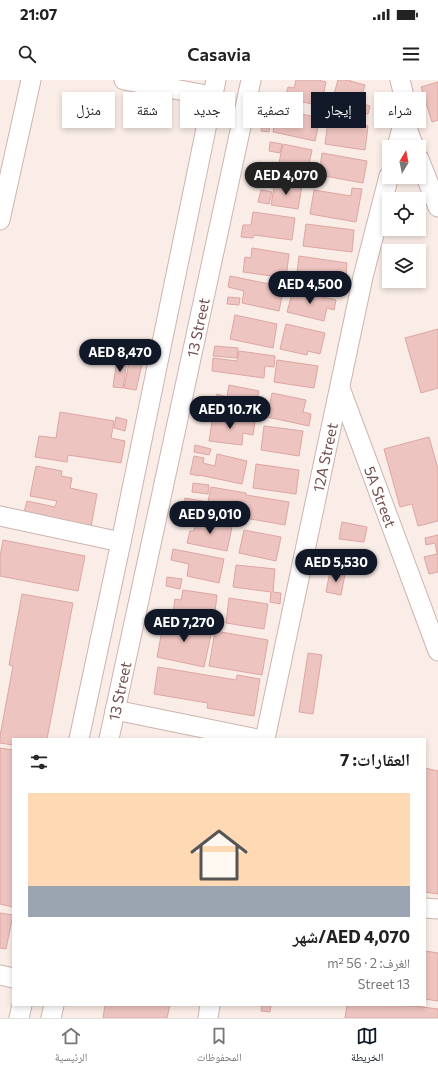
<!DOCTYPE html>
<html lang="ar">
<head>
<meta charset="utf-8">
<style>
  :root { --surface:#fff; --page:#f6f6f6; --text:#222; --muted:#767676; --line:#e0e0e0; --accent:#111827 }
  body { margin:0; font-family:Commissioner,"Noto Naskh Arabic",sans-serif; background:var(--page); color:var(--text); direction:rtl; height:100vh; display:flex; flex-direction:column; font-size:15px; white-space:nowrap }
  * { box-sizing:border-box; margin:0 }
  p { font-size:13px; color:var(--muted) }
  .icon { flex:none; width:22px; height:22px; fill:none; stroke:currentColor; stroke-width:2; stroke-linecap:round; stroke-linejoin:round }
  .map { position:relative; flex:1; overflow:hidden; direction:ltr }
  .side { position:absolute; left:12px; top:658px; width:414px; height:268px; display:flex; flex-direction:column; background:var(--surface); border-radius:0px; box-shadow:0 2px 6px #0003; direction:rtl }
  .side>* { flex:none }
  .top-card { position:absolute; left:12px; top:12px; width:414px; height:36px; direction:rtl; display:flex; gap:8px }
  .needle { width:26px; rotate:10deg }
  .fabs { position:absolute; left:382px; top:60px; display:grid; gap:8px }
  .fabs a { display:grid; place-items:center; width:44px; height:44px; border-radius:0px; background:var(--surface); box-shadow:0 2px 6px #0003; font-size:20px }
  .price { position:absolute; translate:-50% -34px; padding:0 9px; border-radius:14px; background:var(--accent); color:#fff; font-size:13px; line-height:26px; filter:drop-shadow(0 1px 2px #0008) }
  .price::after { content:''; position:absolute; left:50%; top:24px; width:12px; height:9px; margin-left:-6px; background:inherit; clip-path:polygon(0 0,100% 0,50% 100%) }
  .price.on { background:#222; color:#fff }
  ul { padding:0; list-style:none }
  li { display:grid; align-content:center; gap:8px; height:212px; padding:0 16px }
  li+li { border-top:1px solid var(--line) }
  li span { display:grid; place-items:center; height:124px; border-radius:0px; color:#555 }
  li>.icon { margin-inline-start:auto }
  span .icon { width:72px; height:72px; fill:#fffc; stroke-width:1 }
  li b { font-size:17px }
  h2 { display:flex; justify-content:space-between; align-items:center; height:48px; padding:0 16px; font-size:17px }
  .chip { padding:0 14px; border-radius:0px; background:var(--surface); box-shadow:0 2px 6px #0003; font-size:14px; line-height:36px }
  .chip.on { background:var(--accent); color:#fff }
  .status { display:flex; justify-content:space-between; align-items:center; height:28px; padding:0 20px; background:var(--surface); direction:ltr }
  .status svg { height:11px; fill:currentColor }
  header { display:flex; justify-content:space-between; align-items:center; height:52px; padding:0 16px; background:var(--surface); font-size:18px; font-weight:600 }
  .tabs { display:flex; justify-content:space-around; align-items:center; height:56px; border-top:1px solid var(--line); background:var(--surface); font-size:11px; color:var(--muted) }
  .tabs a { display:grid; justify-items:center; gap:2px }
  .tabs .on { color:var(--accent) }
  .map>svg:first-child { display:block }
  .building { fill:#edc4c0; stroke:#dea6a2 }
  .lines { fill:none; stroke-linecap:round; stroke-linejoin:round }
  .minor-casing { stroke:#cdb4b0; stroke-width:21 }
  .minor { stroke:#fff; stroke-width:19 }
  .labels { text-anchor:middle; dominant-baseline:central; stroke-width:3; stroke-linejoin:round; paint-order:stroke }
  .street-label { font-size:15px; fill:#714f4d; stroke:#fdf1ec }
</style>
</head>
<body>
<div class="status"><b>21:07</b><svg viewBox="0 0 49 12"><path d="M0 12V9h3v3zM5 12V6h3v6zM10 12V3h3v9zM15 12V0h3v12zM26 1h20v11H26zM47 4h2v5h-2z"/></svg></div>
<header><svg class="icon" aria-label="menu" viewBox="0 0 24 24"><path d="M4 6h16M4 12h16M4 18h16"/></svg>Casavia<svg class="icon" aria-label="search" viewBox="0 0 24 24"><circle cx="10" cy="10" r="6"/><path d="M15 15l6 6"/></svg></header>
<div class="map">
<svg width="438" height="938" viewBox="0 0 438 938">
  <rect width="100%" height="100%" fill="#faece6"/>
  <g class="building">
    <polygon points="296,0 318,0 326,2 321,26 285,18 288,7 294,8"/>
    <polygon points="338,0 351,0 350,1 365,5 360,23 370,26 368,34 331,24"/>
    <polygon points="438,2 438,40 432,42 421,7"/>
    <polygon points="283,30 320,38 315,61 273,52 275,40 281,41"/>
    <polygon points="264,36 272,37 269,52 261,51"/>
    <polygon points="328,41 368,46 365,70 325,64"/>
    <polygon points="270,62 282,64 280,73 269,71"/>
    <polygon points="283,64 312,70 307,93 278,87"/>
    <polygon points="322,73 367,81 363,103 319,95"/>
    <polygon points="275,102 302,106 298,129 271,125"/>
    <polygon points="352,108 362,109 356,142 310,134 314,110 351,116"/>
    <polygon points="261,110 272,112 269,124 258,122"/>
    <polygon points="253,132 295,138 292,160 254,155 253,158 241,157 243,145 251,145"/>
    <polygon points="306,144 354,150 352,172 303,166"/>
    <polygon points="252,168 289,174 286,198 243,192 245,177 251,178"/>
    <polygon points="299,176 347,183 346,196 339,195 337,207 296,201"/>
    <polygon points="230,196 284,207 279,231 242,223 244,211 228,207"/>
    <polygon points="293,210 336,220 334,230 327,228 324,241 287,232"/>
    <polygon points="228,217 240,218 239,225 227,224"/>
    <polygon points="235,235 277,244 273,268 230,259"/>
    <polygon points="286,244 325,253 320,274 308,271 307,275 280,269"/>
    <polygon points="438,249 438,308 421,313 405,258"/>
    <polygon points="215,266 238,268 237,278 213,276"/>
    <polygon points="239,271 275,276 274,287 265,286 264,298 212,291 213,278 237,281"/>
    <polygon points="130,277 143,280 136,310 124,308"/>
    <polygon points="117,278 127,280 123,308 113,307"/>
    <polygon points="277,280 318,286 314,308 274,302"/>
    <polygon points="229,305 259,311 256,322 266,324 263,337 214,327 217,314 227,317"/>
    <polygon points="272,313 306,320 303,332 311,334 309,346 267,337"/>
    <polygon points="60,332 114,341 111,358 125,361 121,383 68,375 67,382 35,377 39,356 56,358"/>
    <polygon points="213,336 255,342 253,355 243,353 242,365 209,361"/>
    <polygon points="116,337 127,340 125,351 114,348"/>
    <polygon points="264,346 303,351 299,376 261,370"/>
    <polygon points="429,357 438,389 438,441 418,446 412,424 400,427 384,369"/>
    <polygon points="195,365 211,369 209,375 194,372"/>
    <polygon points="217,374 247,381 242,404 199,395 199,396 190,394 194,376 204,378 203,383 215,386"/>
    <polygon points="256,384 299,390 296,414 253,408"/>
    <polygon points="36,386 62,391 61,396 72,398 70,408 97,414 91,447 23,436 27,421 55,427 57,421 30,416"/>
    <polygon points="193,403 209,405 208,414 192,412"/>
    <polygon points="211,407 246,413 246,415 289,422 285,445 245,438 245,436 184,426 185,418 208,422"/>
    <polygon points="197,439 232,447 227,471 187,463 190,451 194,451"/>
    <polygon points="342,442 367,447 364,462 339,459"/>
    <polygon points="244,450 281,457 276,481 239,473"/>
    <polygon points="438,455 438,492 429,494 424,477 437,474 435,463 426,465 425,458"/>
    <polygon points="3,460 85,476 78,511 0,496 0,477"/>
    <polygon points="173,469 224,479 219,503 187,496 189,484 171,480"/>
    <polygon points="236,485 275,489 273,512 281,513 280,524 270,522 271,512 233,507"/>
    <polygon points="330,491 345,494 341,515 326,512"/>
    <polygon points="167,497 182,499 180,509 166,506"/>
    <polygon points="183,510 217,515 214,540 173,533 175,519 181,520"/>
    <polygon points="22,514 73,523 47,659 13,659 13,665 0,663 0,656 13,586 9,585"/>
    <polygon points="229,518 268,524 264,549 226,543"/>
    <polygon points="164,540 212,550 204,587 157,577"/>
    <polygon points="215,551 268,560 262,595 209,586"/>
    <polygon points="308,573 322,575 313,634 299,632"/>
    <polygon points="158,587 236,600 237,595 260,599 254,636 207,628 208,623 154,614"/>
    <polygon points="0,668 13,670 13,827 0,824"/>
    <polygon points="425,688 438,691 438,814 425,812"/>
    <polygon points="0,833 13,835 6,869 0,868"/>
    <polygon points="425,871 438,873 438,921 425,919"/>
    <polygon points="105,925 170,925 167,938 103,938"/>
    <polygon points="262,925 271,925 270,932 261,931"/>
    <polygon points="347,925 415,926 438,929 438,938 345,938"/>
  </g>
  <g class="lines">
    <defs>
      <g id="minor">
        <polyline points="124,0 212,16"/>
        <polyline points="404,40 414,67"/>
        <polyline points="397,67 404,40 403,12 400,0"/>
        <polyline points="419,79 438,127"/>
        <polyline points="0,140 31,0"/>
        <path id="s1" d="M340,308L438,571"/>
        <polyline points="0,436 121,462"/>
        <polyline points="115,630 257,659"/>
        <polyline points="79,659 121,462 216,0"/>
        <path id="s2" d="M109,659L251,0"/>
        <path id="s3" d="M265,659L363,197L389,96"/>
        <polyline points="425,828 438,829"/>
        <polyline points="0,895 13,898"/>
        <polyline points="19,938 22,925"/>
        <polyline points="51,938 54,925"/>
        <polyline points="208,938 210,925"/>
      </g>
    </defs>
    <use href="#minor" class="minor-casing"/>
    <use href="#minor" class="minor"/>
  </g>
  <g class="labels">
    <g class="street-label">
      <text stroke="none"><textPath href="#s2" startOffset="421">13 Street</textPath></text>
      <text stroke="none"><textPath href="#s3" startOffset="288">12A Street</textPath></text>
      <text stroke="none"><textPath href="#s1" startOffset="116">5A Street</textPath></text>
      <text stroke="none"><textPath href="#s2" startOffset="49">13 Street</textPath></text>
    </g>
  </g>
</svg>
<div class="fabs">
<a><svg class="needle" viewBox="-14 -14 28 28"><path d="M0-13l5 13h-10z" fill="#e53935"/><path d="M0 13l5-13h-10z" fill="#767676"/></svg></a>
<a><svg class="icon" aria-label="locate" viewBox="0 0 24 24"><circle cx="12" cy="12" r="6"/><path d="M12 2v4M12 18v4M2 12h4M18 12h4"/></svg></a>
<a><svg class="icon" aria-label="layers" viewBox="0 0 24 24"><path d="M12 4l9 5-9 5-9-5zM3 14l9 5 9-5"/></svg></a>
</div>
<b class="price on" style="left:286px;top:116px">AED 4,070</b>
<b class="price" style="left:310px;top:225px">AED 4,500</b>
<b class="price" style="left:120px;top:293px">AED 8,470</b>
<b class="price" style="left:230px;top:350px">AED 10.7K</b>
<b class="price" style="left:210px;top:455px">AED 9,010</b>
<b class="price" style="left:336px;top:503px">AED 5,530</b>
<b class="price" style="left:184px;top:563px">AED 7,270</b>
<div class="top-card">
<a class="chip">شراء</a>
<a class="chip on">إيجار</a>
<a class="chip">تصفية</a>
<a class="chip">جديد</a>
<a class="chip">شقة</a>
<a class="chip">منزل</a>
</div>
<section class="side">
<h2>العقارات: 7<svg class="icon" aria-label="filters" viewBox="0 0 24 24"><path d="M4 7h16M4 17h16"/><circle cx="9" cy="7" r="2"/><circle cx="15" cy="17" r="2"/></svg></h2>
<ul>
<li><span style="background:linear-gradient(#ffd9b3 75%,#9aa5b1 0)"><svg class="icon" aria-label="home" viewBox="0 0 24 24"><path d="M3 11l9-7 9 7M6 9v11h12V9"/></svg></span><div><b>AED 4,070/شهر</b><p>الغرف: 2 · 56 m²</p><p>13 Street</p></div></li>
</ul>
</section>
</div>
<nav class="tabs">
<a class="on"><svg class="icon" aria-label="map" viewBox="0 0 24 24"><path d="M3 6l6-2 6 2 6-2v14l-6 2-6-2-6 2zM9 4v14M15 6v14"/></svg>الخريطة</a>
<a><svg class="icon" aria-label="saved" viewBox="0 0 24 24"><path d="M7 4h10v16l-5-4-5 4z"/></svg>المحفوظات</a>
<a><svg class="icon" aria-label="home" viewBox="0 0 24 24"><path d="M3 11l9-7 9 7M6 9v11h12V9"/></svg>الرئيسية</a>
</nav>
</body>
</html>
